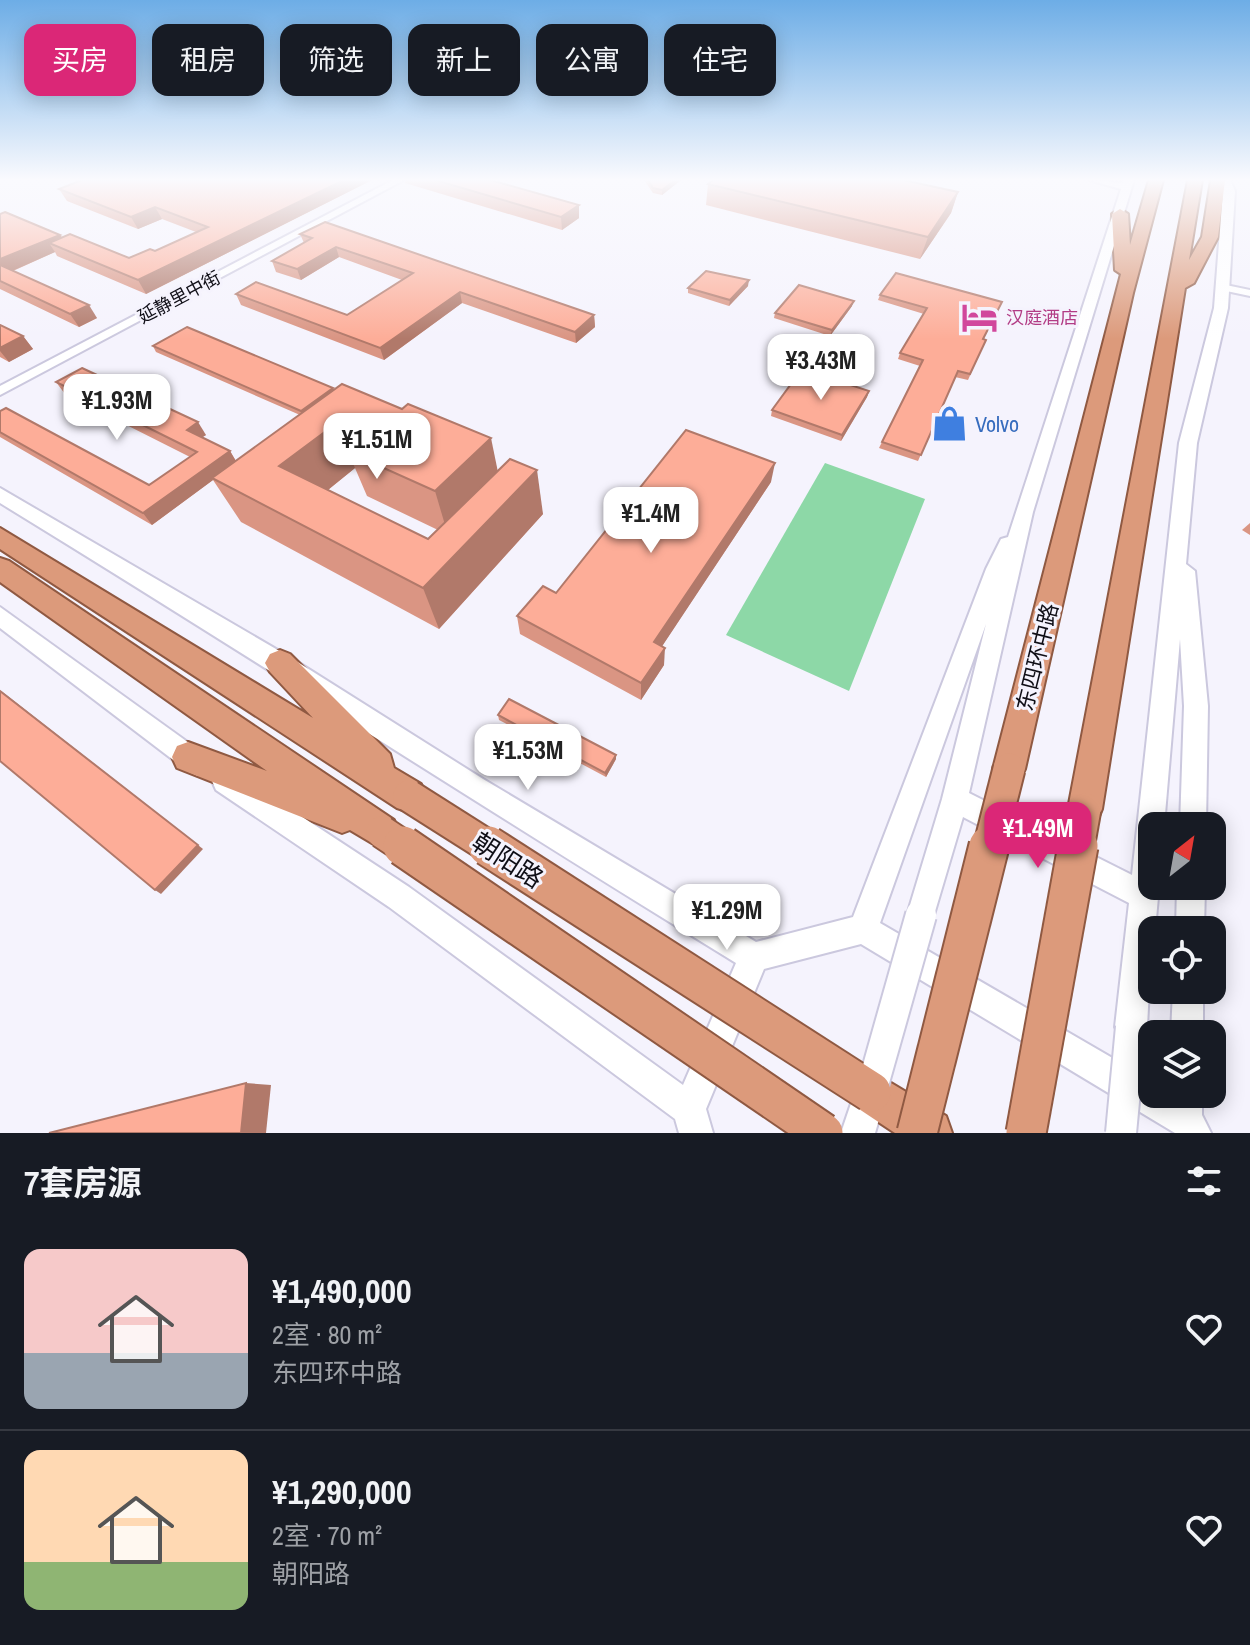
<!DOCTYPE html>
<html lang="zh">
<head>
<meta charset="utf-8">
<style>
  :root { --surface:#171b24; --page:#242831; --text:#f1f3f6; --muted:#9ea1a6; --line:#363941; --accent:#db2777 }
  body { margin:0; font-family:"Archivo Narrow","Noto Sans SC",sans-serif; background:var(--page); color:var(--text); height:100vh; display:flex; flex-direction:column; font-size:30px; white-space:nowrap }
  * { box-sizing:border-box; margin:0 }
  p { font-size:26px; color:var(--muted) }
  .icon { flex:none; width:44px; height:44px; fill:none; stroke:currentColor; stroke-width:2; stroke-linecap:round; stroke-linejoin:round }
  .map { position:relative; height:1133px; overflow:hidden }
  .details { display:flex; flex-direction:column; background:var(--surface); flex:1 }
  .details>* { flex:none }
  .guide { position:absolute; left:24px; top:24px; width:800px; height:72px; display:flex; gap:16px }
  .needle { width:52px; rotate:31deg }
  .tools { position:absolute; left:1138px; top:812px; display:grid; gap:16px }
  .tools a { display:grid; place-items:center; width:88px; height:88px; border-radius:16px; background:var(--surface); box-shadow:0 4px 20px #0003; font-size:40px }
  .price { position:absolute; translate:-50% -68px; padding:0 18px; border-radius:16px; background:#fff; color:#222; font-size:26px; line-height:52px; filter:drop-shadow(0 2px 4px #0008) }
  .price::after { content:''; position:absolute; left:50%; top:48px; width:24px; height:18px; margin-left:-12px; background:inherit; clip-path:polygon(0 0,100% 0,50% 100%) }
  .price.active { background:var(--accent); color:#fff }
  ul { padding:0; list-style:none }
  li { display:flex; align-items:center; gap:24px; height:200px; padding:0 24px }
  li+li { border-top:2px solid var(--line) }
  li span { display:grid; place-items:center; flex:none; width:224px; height:160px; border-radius:16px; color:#555 }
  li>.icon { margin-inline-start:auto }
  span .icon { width:96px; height:96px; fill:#fffc; stroke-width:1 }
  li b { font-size:34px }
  h2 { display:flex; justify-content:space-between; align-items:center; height:96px; padding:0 24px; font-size:34px }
  .chip { padding:0 28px; border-radius:16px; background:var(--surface); box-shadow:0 4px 20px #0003; font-size:28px; line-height:72px }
  .chip.active { background:var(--accent); color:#fff }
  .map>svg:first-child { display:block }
  .green { fill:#8dd8a7 }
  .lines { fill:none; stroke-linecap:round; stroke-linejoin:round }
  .minor-casing { stroke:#cbc8de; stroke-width:4 }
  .tertiary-casing { stroke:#cbc8de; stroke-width:4 }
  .trunk-casing { stroke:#8f5942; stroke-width:4 }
  .minor { fill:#fff; fill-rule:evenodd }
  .tertiary { fill:#fff; fill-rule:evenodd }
  .trunk { fill:#dc9a7b; fill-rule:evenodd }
  .tertiary-bridge-casing { stroke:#cbc8de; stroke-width:34; stroke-linecap:butt }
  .trunk-bridge-far1-casing { stroke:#8f5942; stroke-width:35; stroke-linecap:butt }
  .trunk-bridge-casing { stroke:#8f5942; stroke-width:43; stroke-linecap:butt }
  .tertiary-bridge { stroke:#fff; stroke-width:30 }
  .trunk-bridge-far1 { stroke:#dc9a7b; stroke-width:31 }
  .trunk-bridge { stroke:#dc9a7b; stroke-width:39 }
  .wall { fill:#da9583; fill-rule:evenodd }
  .shaded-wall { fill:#b1796a }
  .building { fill:#fdad98; stroke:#b1796a; stroke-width:2 }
  .labels { text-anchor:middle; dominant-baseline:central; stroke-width:6; stroke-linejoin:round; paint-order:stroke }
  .far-street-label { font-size:18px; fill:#0f0e16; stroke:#f5f3fd }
  .far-hotel-label { font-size:18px; fill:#b23c85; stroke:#f5f3fd; text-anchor:start }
  .shop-label { font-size:22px; fill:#366cbe; stroke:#f5f3fd; text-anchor:start }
  .street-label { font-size:22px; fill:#0f0e16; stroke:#f5f3fd }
  .near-street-label { font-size:26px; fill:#0f0e16; stroke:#f5f3fd }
</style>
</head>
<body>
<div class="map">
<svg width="1250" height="1133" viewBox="0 0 1250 1133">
  <rect width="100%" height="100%" fill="#f5f3fd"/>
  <polygon class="green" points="825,463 925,499 849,691 726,635"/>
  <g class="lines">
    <defs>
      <g id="minor">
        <polygon points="393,180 404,180 0,395 0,386"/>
        <polygon points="1221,284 1250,290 1250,296 1217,289 1216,287"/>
      </g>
      <g id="tertiary">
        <path d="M1089,180L1123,183L1124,180H1134L1033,512L969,793L1132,875L1179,443L1214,308L1223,191L1220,180H1230L1235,191L1228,308L1197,443L1186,564L1195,571L1208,706L1206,826H1180L1184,706L1180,639L1164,826H1152V886H1159L1155,930H1152L1147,1027L1142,1038L1131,1043L1120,1038L1115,1027L1129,903L963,817L931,925L921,929L911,925L907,915L942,799L986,624L880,923L1152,1081V1094H1202V1115L1211,1133H1175L861,944L764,969L706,1109L713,1133H679L675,1119L389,907L216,790L212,781L216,772L225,769L234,772L409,887L683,1085L736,963C489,812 247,654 0,503V488L288,656L483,779L756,942L853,917L986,569L1001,539L1008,537L1121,189Z"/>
        <polygon points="0,607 207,756 210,764 207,772 198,776 189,772 0,628"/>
        <polygon points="1177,886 1205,886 1204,930 1176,930"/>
        <polygon points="1173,990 1203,990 1203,1034 1171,1034"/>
        <polygon points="871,1076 883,1080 887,1092 875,1133 841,1133 859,1080"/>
      </g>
      <g id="trunk">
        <polygon points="1149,180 1163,180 1133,293 1025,769 1020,780 1009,785 998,780 993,769 1121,274 1115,270 1112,214 1120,209 1128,214 1130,245"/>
        <polygon points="1188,180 1202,180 1189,260 1202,237 1211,180 1225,180 1218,237 1194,283 1185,288 1102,809 1097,821 1085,826 1073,821 1068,809"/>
        <polygon points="0,528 313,718 270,672 265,663 270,654 280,650 290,654 390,754 394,768 421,784 426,796 421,808 409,812 397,808 0,549"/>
        <polygon points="0,558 9,561 394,820 399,832 394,844 382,849 350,830 342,833 177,768 172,757 177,746 188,742 267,771 0,582"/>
        <polygon points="871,1071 946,1116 952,1133 895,1133 856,1107 850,1092 856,1077"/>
      </g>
    </defs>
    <use href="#minor" class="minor-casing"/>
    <use href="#tertiary" class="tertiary-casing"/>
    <use href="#trunk" class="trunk-casing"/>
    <use href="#minor" class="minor"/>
    <use href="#tertiary" class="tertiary"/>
    <use href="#trunk" class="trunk"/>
    <defs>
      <g id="tertiary-bridge">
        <polyline points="871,1092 921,915"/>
        <polyline points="1121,1133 1131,1027"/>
      </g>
      <g id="trunk-bridge-far1">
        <polyline points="409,796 491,848"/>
        <polyline points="382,832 406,848"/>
        <polyline points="989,848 1009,769"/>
        <polyline points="1078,848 1085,809"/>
      </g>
      <g id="trunk-bridge">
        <polyline points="403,846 823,1133"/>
        <polyline points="488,846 871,1092"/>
        <polyline points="917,1133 989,846"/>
        <polyline points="1026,1133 1078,846"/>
      </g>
    </defs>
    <use href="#tertiary-bridge" class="tertiary-bridge-casing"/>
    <use href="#trunk-bridge-far1" class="trunk-bridge-far1-casing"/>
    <use href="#trunk-bridge" class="trunk-bridge-casing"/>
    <use href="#tertiary-bridge" class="tertiary-bridge"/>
    <use href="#trunk-bridge-far1" class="trunk-bridge-far1"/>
    <use href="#trunk-bridge" class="trunk-bridge"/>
  </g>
  <g class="wall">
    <polygon points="75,180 372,180 146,294 57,256 55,252 13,271 97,318 79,327 0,289 0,214 60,235 62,237 129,258 155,251 196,232 162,219 138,229 67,201 59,189 79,181"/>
    <polygon points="405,180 490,180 579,205 579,218 562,230 405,183"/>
    <polygon points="644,180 681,180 662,195 653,193"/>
    <polygon points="708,184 958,192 951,213 920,259 706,205"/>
    <polygon points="300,234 594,315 595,327 576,343 462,303 384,360 241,305 236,294 347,315 402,280 339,257 301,280 276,272 272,261 304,243"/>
    <polygon points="896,273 983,339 986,340 968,380 955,377 918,461 879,448 920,366 898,359 900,353 924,314 878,300 880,295"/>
    <polygon points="748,286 729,306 688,293 688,288"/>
    <polygon points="852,306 830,336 774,318 775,313"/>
    <polygon points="0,325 23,336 33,349 9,362 0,357"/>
    <path d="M153,346L334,390L498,471L543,514L439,629L241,522L213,480L152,525L0,437V411L149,485L190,457L65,394L56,382L206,435L202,437L230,451L236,461L300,415L156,352ZM355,468L367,496L438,530L428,539L328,490Z"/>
    <polygon points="869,391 867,397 841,441 771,416 772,410"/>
    <polygon points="771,482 662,646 664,665 641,700 520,634 517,616 556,593"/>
    <polygon points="1250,523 1250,535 1242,530"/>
    <polygon points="498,715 616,755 616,759 606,777 499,720"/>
  </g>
  <g class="shaded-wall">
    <polygon points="344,180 372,180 146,294 138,280"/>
    <polygon points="675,180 681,180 662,195 662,190"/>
    <polygon points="958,192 951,213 920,259 928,237"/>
    <polygon points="579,205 579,218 562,230 561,217"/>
    <polygon points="155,207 162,219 138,229 131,217"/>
    <polygon points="60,235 68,247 49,243 55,252 3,275 0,270 0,259"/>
    <polygon points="336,247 339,257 301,280 297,269"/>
    <polygon points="749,280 748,286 729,306 730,300"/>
    <polygon points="460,292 462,303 384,360 380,348"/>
    <polygon points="854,301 852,306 830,336 832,330"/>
    <polygon points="89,305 97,318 79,327 70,314"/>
    <polygon points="594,315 595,327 576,343 575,332"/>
    <polygon points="23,336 33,349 9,362 0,351 0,348"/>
    <polygon points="333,388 335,393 303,417 301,411"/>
    <polygon points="869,391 867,397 841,441 842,435"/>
    <polygon points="345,417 361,458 348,452 355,468 303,510 279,466"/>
    <polygon points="198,422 206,435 195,442 187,430"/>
    <polygon points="491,438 500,482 448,535 435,491"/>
    <polygon points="230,451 237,463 212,478 213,480 152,525 143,513"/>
    <polygon points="775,463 771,482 653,660 654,642"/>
    <polygon points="537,470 543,514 439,629 423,588"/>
    <polygon points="665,648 664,665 641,700 641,683"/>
    <polygon points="0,690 203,849 161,894 155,890"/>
    <polygon points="616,755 616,759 606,777 605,773"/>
    <polygon points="246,1083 271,1085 266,1133 241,1133"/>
  </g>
  <g class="building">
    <polygon points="82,180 344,180 138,280 49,243 70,234 129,258 150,249 155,251 208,227 155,207 131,217 59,189"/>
    <polygon points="435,180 490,180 579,205 561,217"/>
    <polygon points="648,180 675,180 662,190 653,188"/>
    <polygon points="713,180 903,180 958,192 928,237 708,184"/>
    <polygon points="5,212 60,235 0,259 0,214"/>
    <polygon points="325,222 594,315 575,332 460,292 380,348 236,294 256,282 347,315 413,273 336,247 297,269 272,261 312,238 300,234"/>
    <polygon points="0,265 89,305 70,314 0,281"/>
    <polygon points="706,271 749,280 730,300 688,288"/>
    <polygon points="896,273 1002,302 983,339 986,340 970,374 958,371 921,455 882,442 923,360 900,353 927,308 880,295"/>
    <polygon points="799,285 854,301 832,330 775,313"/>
    <polygon points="0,325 23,336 0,348"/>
    <polygon points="187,327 333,388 301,411 153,346"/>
    <polygon points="82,368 198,422 187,430 230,451 143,513 0,432 0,411 6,408 149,485 197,452 56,382"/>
    <polygon points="802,369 869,391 842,435 772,410"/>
    <polygon points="342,384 402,409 408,404 491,438 435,491 348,452 375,430 345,417 279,466 428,539 510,459 537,470 423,588 212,478"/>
    <polygon points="686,430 775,463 654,642 665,648 641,683 517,616 543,586 556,593"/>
    <polygon points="0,691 198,845 155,890 0,761"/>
    <polygon points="509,699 616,755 605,773 498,715"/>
    <polygon points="246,1083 241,1133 49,1133"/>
  </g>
  <linearGradient id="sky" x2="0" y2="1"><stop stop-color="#6dade6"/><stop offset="0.53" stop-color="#fafafe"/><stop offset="1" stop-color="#fafafe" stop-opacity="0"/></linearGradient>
  <rect width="1250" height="339" fill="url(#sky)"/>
  <defs>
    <symbol id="hotel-bare" viewBox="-9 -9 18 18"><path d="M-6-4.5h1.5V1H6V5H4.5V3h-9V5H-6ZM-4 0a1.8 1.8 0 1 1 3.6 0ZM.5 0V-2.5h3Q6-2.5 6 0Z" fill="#d1479c" stroke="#f5f3fd" stroke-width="2.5" paint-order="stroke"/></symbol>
    <symbol id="shop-bare" viewBox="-9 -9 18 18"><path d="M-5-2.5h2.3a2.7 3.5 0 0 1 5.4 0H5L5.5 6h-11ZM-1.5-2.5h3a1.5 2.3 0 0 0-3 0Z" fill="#3f7fe0" stroke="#f5f3fd" stroke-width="2.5" paint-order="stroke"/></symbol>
  </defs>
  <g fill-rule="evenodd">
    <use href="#hotel-bare" x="954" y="292" width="51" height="51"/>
    <use href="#shop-bare" x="924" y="398" width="51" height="51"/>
  </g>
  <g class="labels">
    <g class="far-street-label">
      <text transform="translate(179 297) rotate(-28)">延静里中街</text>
    </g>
    <g class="far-hotel-label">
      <text x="1006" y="317">汉庭酒店</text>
    </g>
    <g class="shop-label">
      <text x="975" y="424">Volvo</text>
    </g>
    <g class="street-label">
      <text transform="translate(1037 657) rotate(-76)">东四环中路</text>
    </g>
    <g class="near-street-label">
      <text transform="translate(508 860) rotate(33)">朝阳路</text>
    </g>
  </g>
</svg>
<div class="tools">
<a><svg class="needle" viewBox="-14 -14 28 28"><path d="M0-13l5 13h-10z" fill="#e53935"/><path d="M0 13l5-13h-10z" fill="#9ea1a6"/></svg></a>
<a><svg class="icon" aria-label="locate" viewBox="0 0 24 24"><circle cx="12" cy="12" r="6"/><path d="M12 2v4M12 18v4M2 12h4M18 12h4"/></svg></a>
<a><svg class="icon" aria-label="layers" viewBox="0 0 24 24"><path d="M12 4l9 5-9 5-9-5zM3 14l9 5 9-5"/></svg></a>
</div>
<b class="price" style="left:821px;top:402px">¥3.43M</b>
<b class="price" style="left:117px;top:442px">¥1.93M</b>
<b class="price" style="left:377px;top:481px">¥1.51M</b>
<b class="price" style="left:651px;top:555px">¥1.4M</b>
<b class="price" style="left:528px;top:792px">¥1.53M</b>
<b class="price active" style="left:1038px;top:870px">¥1.49M</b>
<b class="price" style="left:727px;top:952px">¥1.29M</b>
<div class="guide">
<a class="chip active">买房</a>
<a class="chip">租房</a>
<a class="chip">筛选</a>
<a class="chip">新上</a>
<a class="chip">公寓</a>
<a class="chip">住宅</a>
</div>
</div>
<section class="details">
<h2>7套房源<svg class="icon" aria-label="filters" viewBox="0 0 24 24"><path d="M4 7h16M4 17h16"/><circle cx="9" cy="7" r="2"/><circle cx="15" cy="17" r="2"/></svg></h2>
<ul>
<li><span style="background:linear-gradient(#f6c9c9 65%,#9aa5b1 0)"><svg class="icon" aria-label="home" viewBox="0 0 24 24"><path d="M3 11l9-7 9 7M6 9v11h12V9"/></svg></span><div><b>¥1,490,000</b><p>2室 · 80 m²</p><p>东四环中路</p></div><svg class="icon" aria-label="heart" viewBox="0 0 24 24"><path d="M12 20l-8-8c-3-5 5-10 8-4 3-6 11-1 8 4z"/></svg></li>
<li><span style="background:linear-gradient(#ffd9b3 70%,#8fb573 0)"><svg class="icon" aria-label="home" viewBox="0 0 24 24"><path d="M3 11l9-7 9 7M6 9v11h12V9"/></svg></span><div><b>¥1,290,000</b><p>2室 · 70 m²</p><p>朝阳路</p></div><svg class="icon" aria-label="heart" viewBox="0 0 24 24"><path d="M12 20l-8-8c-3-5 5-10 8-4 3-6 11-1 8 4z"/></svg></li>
</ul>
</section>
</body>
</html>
